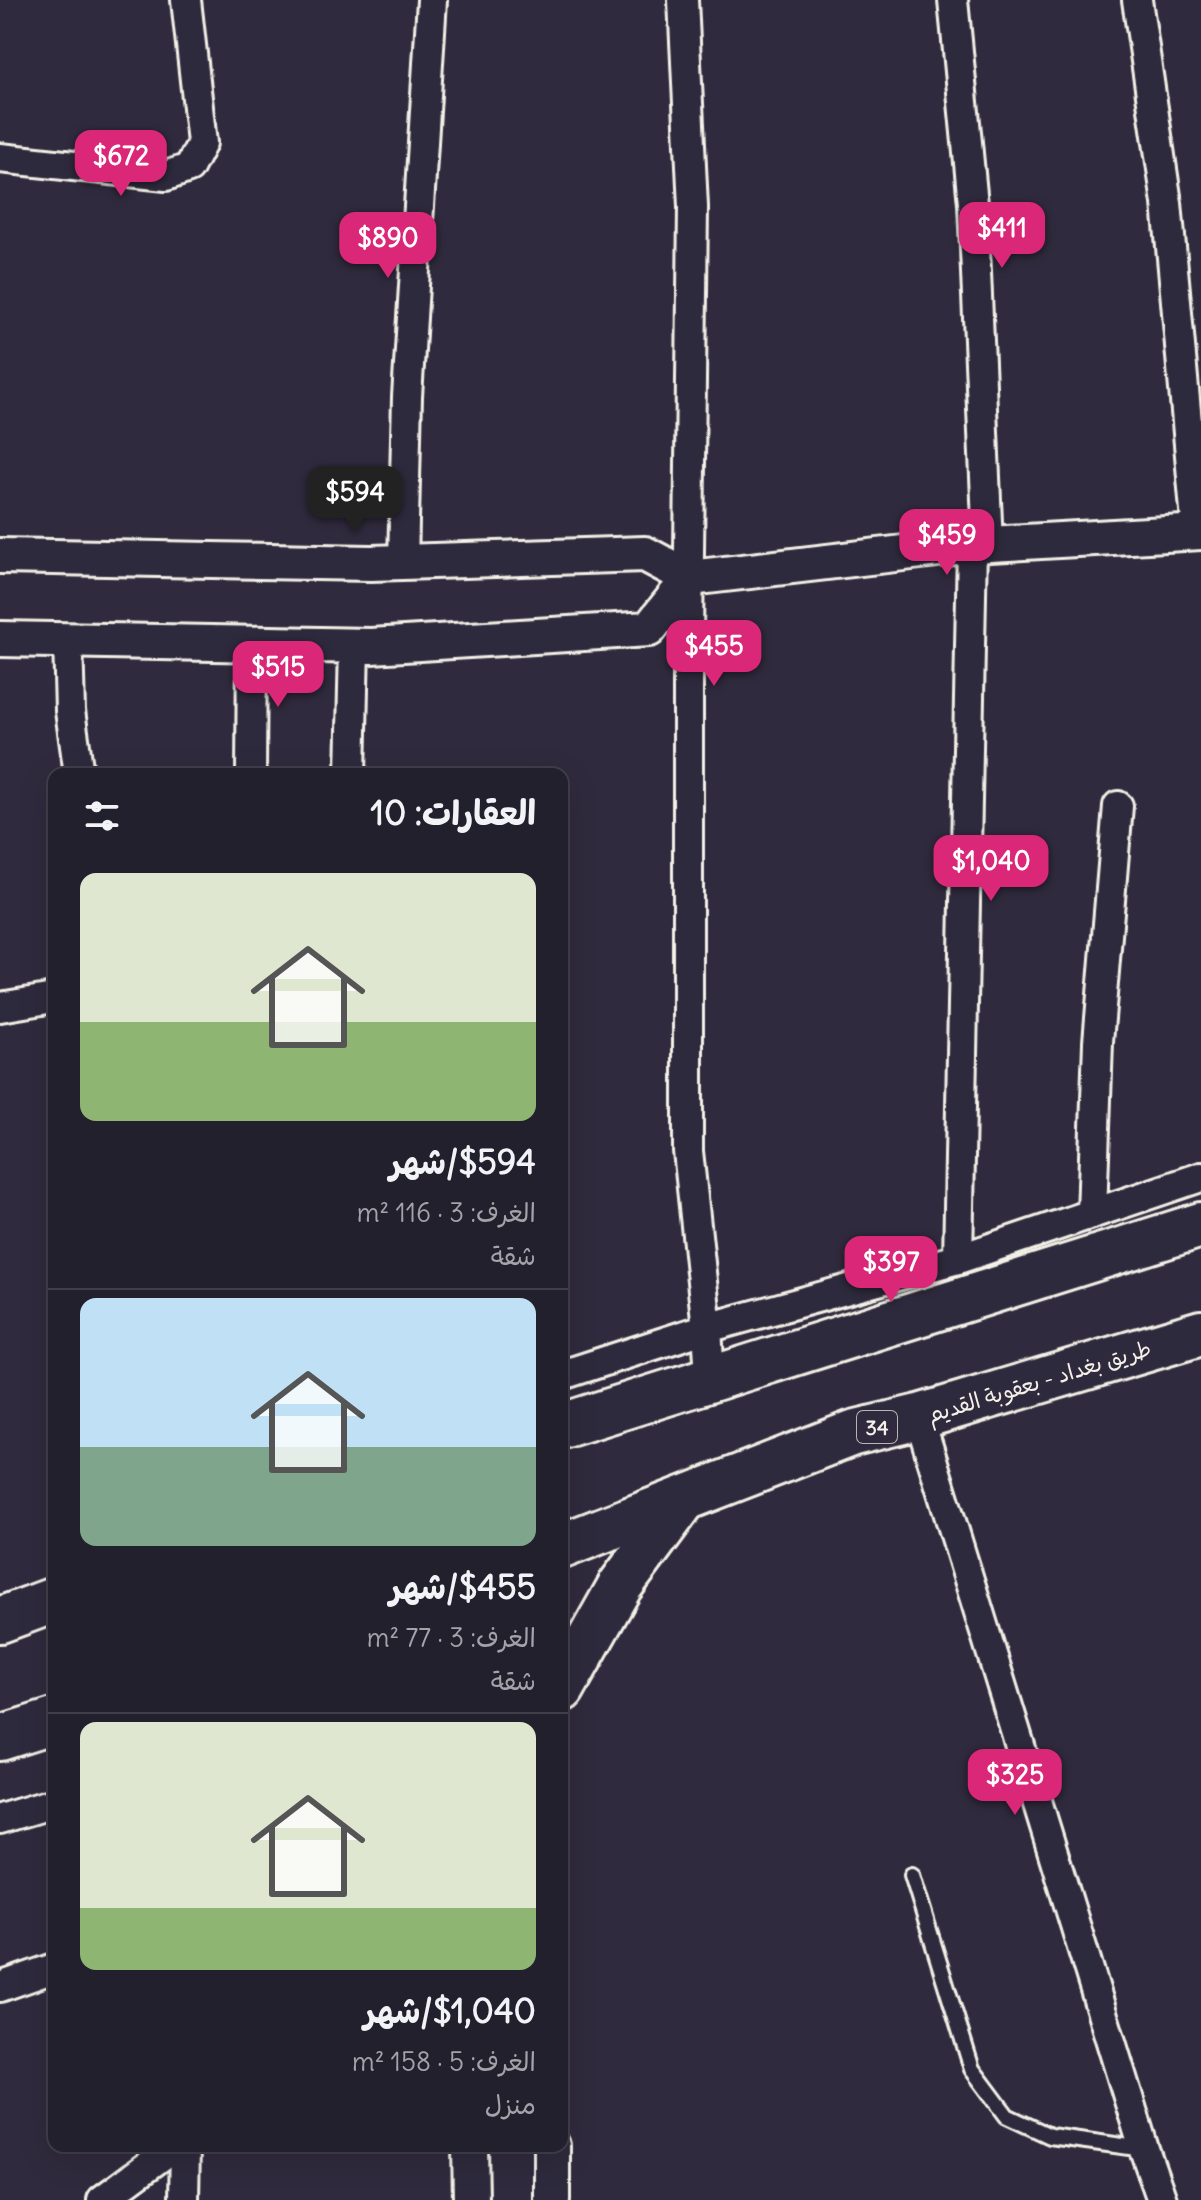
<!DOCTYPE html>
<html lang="ar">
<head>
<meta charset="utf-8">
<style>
  :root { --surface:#23202e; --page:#2b2836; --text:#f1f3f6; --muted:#a3a3aa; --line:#403e4a; --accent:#db2777 }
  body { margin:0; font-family:Delius,"Playpen Sans Arabic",sans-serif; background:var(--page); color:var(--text); direction:rtl; height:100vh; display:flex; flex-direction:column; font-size:30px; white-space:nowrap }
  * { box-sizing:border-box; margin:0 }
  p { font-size:26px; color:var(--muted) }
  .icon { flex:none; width:44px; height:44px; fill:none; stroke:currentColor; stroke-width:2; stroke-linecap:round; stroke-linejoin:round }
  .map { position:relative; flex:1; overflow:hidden; direction:ltr }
  .sheet { position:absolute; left:48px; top:768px; width:520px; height:1384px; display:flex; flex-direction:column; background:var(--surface); border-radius:16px; box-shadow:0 8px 32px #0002,0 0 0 2px var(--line); direction:rtl }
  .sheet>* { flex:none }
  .price { position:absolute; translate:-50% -68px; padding:0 18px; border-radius:16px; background:var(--accent); color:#fff; font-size:26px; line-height:52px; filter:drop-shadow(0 2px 4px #0008) }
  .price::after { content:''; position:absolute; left:50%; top:48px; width:24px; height:18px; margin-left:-12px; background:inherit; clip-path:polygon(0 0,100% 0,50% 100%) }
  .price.selected { background:#222; color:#fff }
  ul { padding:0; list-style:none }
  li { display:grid; align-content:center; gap:16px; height:424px; padding:0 32px }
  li+li { border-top:2px solid var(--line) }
  li span { display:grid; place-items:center; height:248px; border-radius:16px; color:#555 }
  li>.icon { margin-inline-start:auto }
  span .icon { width:144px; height:144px; fill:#fffc; stroke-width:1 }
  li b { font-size:34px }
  h2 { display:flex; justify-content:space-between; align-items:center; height:96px; padding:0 32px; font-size:34px }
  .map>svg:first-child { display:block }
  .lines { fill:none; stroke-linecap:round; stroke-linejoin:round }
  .service-casing { stroke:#f4f1e8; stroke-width:20 }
  .minor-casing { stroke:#f4f1e8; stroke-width:34 }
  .tertiary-casing { stroke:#f4f1e8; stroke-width:40 }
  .trunk-casing { stroke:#f4f1e8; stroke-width:50 }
  .service { stroke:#2f2a3d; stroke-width:14 }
  .minor { stroke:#2f2a3d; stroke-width:28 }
  .tertiary { stroke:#2f2a3d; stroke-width:34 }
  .trunk { stroke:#2f2a3d; stroke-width:44 }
  .labels { text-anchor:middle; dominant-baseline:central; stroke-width:6; stroke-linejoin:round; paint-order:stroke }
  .shield { fill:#2f2a3d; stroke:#b9b5b5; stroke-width:2 }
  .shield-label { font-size:20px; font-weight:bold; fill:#f4f1e8 }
  .street-label { font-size:22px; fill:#f4f1e8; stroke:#2f2a3d }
</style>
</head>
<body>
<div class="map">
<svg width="1201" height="2200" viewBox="0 0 1201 2200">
  <rect width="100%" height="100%" fill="#2f2a3d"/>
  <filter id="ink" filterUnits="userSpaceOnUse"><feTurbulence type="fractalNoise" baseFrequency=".0125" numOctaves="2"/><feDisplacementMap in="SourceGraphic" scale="16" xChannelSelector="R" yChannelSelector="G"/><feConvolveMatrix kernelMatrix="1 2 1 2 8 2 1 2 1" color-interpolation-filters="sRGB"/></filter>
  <g filter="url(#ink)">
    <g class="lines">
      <defs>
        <polyline id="service" points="912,1875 972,2069 1007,2116 1050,2136 1144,2149"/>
        <g id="minor">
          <polyline points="683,0 693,207 688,638 688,1151 707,1328 710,1378"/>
          <polyline points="953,0 973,204 988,545"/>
          <polyline points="1137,0 1167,203 1197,532"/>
          <polyline points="0,158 166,176 189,168 202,143 186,0"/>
          <polyline points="403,562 407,397 432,0"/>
          <polyline points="68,640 70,711 79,774"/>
          <polyline points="251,774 252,644"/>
          <polyline points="351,774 354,646"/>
          <polyline points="0,1007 54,998"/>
          <polyline points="1092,1214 1098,1042 1118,806"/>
          <polyline points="958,1259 972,545"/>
          <polyline points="562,1375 707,1328 958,1259 1201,1177"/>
          <polyline points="919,1417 1144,2149 1162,2200"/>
          <polyline points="0,1819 54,1803"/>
          <polyline points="0,1987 54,1968"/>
          <polyline points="102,2200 175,2146"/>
          <polyline points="184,2200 185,2146"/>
        </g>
        <g id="tertiary">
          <polyline points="0,556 371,563 645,554 690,578 972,545 1201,532"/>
          <polyline points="0,639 371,646 649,629 690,578"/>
          <polyline points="470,2146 471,2200"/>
          <polyline points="552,2200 552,2146"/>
        </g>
        <g id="trunk">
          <polyline points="562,1426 1201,1225"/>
          <polyline points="562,1546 853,1433 919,1417 1201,1333"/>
          <polyline points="0,1620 54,1600"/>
          <polyline points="562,1689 620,1586 683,1501"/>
          <polyline points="0,1738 54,1721"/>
        </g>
      </defs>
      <use href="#service" class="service-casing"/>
      <use href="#minor" class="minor-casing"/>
      <use href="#tertiary" class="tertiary-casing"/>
      <use href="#trunk" class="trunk-casing"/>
      <use href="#service" class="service"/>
      <use href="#minor" class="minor"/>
      <use href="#tertiary" class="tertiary"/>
      <use href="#trunk" class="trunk"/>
    </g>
  </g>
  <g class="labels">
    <rect class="shield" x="857" y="1411" width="40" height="32" rx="6"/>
    <g class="shield-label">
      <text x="877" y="1427">34</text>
    </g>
    <g class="street-label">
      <text transform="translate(1039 1381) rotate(-17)">طريق بغداد - بعقوبة القديم</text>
    </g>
  </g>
</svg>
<b class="price" style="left:121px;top:198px">$672</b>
<b class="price" style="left:1002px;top:270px">$411</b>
<b class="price" style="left:388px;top:280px">$890</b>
<b class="price selected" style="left:355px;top:534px">$594</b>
<b class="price" style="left:947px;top:577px">$459</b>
<b class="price" style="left:714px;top:688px">$455</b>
<b class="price" style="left:278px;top:709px">$515</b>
<b class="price" style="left:991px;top:903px">$1,040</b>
<b class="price" style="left:891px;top:1304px">$397</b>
<b class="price" style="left:1015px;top:1817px">$325</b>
<section class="sheet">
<h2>العقارات: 10<svg class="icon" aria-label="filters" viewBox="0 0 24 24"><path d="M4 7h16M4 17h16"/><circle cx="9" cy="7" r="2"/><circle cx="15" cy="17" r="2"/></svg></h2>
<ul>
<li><span style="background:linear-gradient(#dfe7d0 60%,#8fb573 0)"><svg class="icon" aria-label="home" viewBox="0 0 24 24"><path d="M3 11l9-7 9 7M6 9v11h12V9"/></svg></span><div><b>$594/شهر</b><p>الغرف: 3 · 116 m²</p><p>شقة</p></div></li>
<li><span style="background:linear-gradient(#bfe0f5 60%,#7fa58c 0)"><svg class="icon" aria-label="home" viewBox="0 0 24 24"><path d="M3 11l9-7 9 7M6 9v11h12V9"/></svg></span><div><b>$455/شهر</b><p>الغرف: 3 · 77 m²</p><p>شقة</p></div></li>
<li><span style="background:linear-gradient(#dfe7d0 75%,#8fb573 0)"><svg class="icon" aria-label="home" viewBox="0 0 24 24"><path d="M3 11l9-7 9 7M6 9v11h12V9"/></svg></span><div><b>$1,040/شهر</b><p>الغرف: 5 · 158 m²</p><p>منزل</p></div></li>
</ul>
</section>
</div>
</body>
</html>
